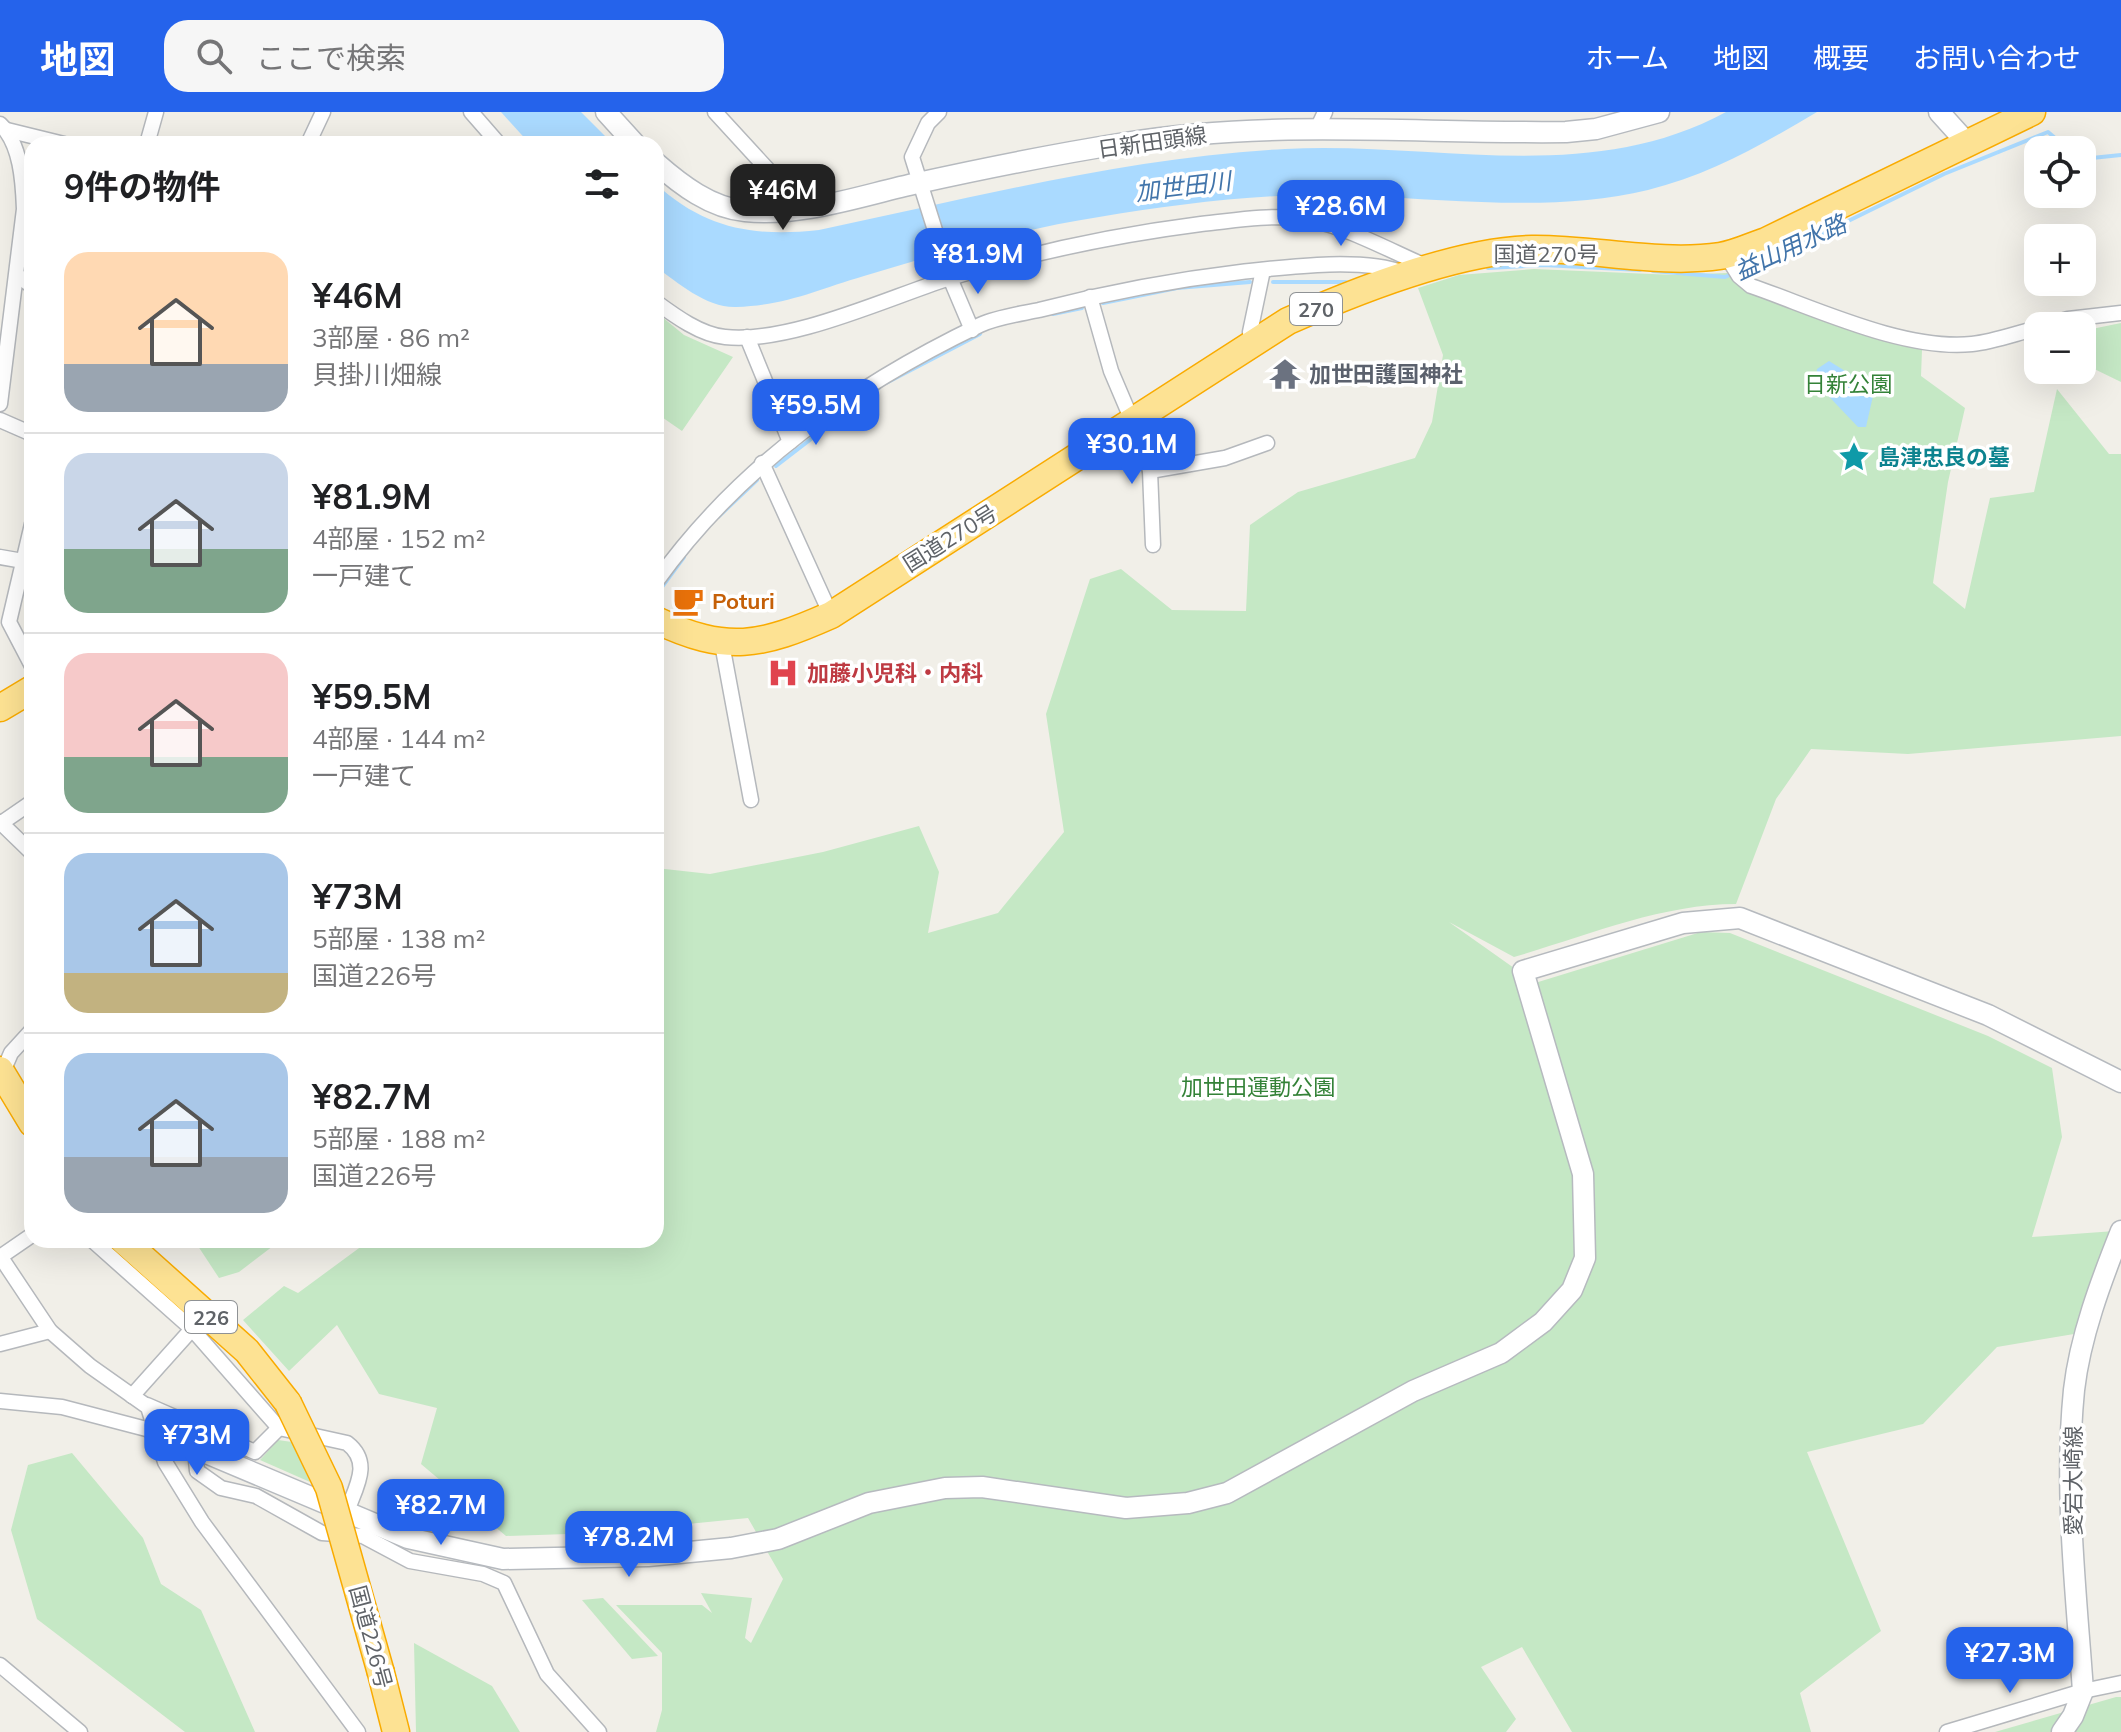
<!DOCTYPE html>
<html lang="ja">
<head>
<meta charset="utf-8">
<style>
  :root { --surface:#fff; --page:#f6f6f6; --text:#202124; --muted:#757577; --line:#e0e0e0; --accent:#2563eb }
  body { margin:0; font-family:Mulish,"Noto Sans JP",sans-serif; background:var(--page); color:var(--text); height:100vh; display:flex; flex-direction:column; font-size:30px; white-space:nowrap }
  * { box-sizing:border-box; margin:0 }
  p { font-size:26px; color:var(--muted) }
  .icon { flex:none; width:44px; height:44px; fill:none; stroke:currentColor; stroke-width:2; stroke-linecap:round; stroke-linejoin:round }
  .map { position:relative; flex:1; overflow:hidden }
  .panel { position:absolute; left:24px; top:24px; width:640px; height:1112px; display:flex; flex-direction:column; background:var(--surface); border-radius:24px; box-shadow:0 8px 32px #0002 }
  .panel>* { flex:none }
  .fabs { position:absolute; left:2024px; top:24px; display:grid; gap:16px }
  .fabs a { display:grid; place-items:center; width:72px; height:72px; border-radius:16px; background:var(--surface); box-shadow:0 8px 32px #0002; font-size:40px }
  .price { position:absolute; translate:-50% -68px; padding:0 18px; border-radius:16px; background:var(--accent); color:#fff; font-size:26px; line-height:52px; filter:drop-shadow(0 2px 4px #0008) }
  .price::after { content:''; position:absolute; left:50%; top:48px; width:24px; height:18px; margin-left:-12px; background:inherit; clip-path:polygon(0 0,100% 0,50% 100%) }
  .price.on { background:#222; color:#fff }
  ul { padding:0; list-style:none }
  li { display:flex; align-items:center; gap:24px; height:200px; padding:0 40px }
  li+li { border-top:2px solid var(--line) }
  li span { display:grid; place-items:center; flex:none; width:224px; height:160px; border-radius:24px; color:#555 }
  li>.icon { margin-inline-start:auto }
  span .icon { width:96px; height:96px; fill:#fffc; stroke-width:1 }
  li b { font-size:34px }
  h2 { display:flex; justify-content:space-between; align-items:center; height:96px; padding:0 40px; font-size:34px }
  header { display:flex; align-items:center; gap:48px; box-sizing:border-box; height:112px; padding:0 40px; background:var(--accent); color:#fff }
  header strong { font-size:38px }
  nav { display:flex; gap:44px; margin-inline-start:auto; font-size:28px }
  .search { width:560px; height:72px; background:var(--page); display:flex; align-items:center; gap:20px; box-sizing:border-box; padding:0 28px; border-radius:24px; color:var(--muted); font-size:30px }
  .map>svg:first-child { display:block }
  .green { fill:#c5e8c5 }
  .water { fill:#aadaff }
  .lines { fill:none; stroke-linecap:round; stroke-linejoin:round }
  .stream { stroke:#aadaff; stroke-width:4 }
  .street-casing { stroke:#b5b8bc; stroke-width:17 }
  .secondary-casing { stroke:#b6babf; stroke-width:23 }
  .highway-casing { stroke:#f9ab00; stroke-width:29 }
  .street { stroke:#fff; stroke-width:14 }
  .secondary { stroke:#fff; stroke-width:20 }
  .highway { stroke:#fde293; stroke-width:26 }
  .highway-bridge-casing { stroke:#f9ab00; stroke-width:29; stroke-linecap:butt }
  .highway-bridge { stroke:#fde293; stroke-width:26 }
  .labels { text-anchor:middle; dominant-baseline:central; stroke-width:7; stroke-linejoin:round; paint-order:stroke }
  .shield { fill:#fff; stroke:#8f9295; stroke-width:2 }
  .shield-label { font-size:20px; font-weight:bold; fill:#5f6368 }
  .street-label { font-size:22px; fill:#5f6368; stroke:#fff }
  .worship-label { font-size:22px; font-weight:bold; fill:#5b616d; stroke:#fff; text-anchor:start }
  .park-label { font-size:22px; fill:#348238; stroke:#fff }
  .culture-label { font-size:22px; font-weight:bold; fill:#0d838f; stroke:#fff; text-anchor:start }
  .food-label { font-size:22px; font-weight:bold; fill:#c56008; stroke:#fff; text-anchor:start }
  .health-label { font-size:22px; font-weight:bold; fill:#be3a42; stroke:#fff; text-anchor:start }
  .water-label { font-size:24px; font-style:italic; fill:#4174aa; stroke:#fff }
</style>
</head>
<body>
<header>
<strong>地図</strong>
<div class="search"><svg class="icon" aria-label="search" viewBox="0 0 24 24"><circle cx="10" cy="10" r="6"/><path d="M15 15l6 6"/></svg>ここで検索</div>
<nav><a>ホーム</a><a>地図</a><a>概要</a><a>お問い合わせ</a></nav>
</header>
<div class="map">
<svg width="2121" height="1620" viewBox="0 0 2121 1620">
  <rect width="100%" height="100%" fill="#f1efe8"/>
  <g class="green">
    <path d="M1534,157L1675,163L1727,161C1764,193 1872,220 1922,238L1921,264L1965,296L1948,370L1933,471L1965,497L1990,386L2034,380L2057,277L2109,342H2121V624L1908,642L1811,637L1776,687L1736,792C1661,792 1586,824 1514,845L1449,810L1535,871L1701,820L1730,821L1988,924L2052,956L2062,1025L2032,1125L2115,1119L2080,1221L1997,1235L1923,1312L1807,1340L1881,1519L1800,1581L1811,1620H1572L1522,1535L1481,1555L1516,1607L1506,1620H656L662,1598V1541L616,1493H702L712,1501L701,1481L752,1486L745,1526L751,1531L783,1467L748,1406L598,1421L506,1424L421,1352L437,1296L379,1282L337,1213L289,1259L243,1208L284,1174L298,1181L370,1128H656V756L710,762L823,740L919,714L939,760L928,821L998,801L1064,720L1046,602L1090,467L1121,457L1172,498L1246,499L1250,413L1298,380L1415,346L1432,310L1443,243L1418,176L1459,163Z"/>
    <polygon points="656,200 684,223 733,245 682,319 656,301"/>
    <polygon points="2121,211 2121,270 2082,251 2082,219"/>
    <polygon points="194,1128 281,1128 239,1160 219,1166"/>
    <polygon points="278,1328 292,1330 310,1370 260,1348"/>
    <polygon points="72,1341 143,1426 161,1472 201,1498 255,1620 185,1620 37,1507 11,1418 28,1353"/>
    <polygon points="603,1486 658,1544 632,1547 582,1488"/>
    <polygon points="414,1531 492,1574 520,1620 416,1620"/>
    <polygon points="2116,1585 2121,1585 2121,1620 1995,1620"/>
  </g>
  <g class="water">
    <polygon points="501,0 581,0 613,32 530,32"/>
    <path d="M1726,0H1817C1763,32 1710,63 1648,78C1559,100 1454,88 1364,84C1279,79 1183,91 1099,105C1020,117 940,141 864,164C816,178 788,193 736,195C707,196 678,171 656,155V72C705,117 754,125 819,118C972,86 1128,45 1285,37C1433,29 1588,75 1726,0Z"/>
    <polygon points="1829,249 1858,267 1873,284 1866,315 1858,315 1816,271 1817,257"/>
  </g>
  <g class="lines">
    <g class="stream">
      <polyline points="2082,47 2121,43"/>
      <polyline points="1488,156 1544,153 1640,158"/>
      <polyline points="1653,159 1725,165 1787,139 1944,62 2048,20 2069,38"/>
      <polyline points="1273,170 1346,170"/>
      <polyline points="1103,191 1177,176 1250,170"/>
      <polyline points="1053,202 1082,196"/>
      <polyline points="886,271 980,222"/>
      <polyline points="848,299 879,276"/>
      <polyline points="776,354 837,307"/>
      <polyline points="718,405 757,368"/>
      <polyline points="656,483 684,445"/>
    </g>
    <defs>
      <g id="street">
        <polyline points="471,0 499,32"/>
        <polyline points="715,0 804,97"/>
        <polyline points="939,0 928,11 912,45 950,166 972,218"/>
        <path d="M0,12C21,32 23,70 24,97L0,292"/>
        <polyline points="1318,15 1325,0"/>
        <polyline points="7,18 64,32"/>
        <polyline points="147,32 156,0"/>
        <polyline points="308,32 323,0"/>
        <path d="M1726,143L1739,164L1751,174C1815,196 1904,239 1972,232C1993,230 2017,221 2038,216"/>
        <polyline points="18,164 32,174"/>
        <polyline points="1090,185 1111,259 1145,339 1150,359 1153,433"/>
        <path d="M656,190C675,204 701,223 725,225C789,232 885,187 947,167C1029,141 1115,123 1201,112C1232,109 1266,103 1297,106C1337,109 1390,139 1428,155"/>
        <polyline points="2043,214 2068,207 2121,201"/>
        <polyline points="747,225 790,330"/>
        <polyline points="1251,232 1250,220 1263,158"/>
        <polyline points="0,308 32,322"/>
        <polyline points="762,351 831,503"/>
        <polyline points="1150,359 1225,346 1267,331"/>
        <polyline points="32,412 9,510 32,554"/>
        <polyline points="0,445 23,449"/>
        <path d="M656,470C739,354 853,274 980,213C997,205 1020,202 1039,198C1105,181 1173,168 1241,160C1286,155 1362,145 1404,161"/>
        <polyline points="722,532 751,688"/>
        <polyline points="0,710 32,741"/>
        <polyline points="0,712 32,690"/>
        <polyline points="2,962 11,941 32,918"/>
        <polyline points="92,1128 192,1217 132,1284"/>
        <polyline points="0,1144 50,1219 90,1254 148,1295 165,1350 202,1410 358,1620"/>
        <polyline points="0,1145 32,1123"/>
        <path d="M192,1217L279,1316L347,1331C373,1351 355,1376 346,1402"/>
        <polyline points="0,1232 50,1219"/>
        <polyline points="0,1289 62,1295 154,1319"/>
        <polyline points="147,1293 255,1340 279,1316"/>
        <polyline points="195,1337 197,1359 221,1376 256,1384 322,1421 363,1424 410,1449 483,1462 504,1471 547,1562 599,1620"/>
        <polyline points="0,1553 80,1620"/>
        <polyline points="1947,1620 2083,1579 2121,1571"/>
      </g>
      <g id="secondary">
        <polyline points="606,0 635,32"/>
        <polyline points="1939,0 1967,31"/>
        <path d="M656,51C681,73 711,96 745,99C803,105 862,83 918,71C986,56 1056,42 1125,31C1271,7 1419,22 1566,20L1596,17L1659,0"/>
        <polyline points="154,1319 408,1426 503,1447 648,1444 731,1436 778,1427 869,1391 945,1376 982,1375 1126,1396 1188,1391 1227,1381 1413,1279 1501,1241 1543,1210 1572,1178 1585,1146 1583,1062 1523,859 1683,811 1740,806 1988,903 2121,970"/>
        <path d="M2062,1620L2073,1604L2083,1579C2076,1479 2064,1378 2074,1278C2080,1225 2101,1169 2121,1119"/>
      </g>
      <g id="highway">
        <path d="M656,508C727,542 761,534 831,503L1288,209C1356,179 1458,138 1532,137C1592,136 1660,153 1720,144C1735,142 1751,134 1766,129L2032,0"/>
        <polyline points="0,596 32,577"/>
        <polyline points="0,958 32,1011"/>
        <polyline points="123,1128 247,1239 288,1291"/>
        <polyline points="381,1561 396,1620"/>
      </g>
    </defs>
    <use href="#street" class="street-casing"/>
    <use href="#secondary" class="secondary-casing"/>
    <use href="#highway" class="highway-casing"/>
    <use href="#street" class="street"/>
    <use href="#secondary" class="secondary"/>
    <use href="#highway" class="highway"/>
    <defs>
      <polyline id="highway-bridge" points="288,1291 329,1376 381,1561"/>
    </defs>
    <use href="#highway-bridge" class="highway-bridge-casing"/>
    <use href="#highway-bridge" class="highway-bridge"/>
  </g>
  <defs>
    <symbol id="temple-bare" viewBox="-9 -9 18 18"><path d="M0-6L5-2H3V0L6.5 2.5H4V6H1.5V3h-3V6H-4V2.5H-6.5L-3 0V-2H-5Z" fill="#6b7280" stroke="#fff" stroke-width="2.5" paint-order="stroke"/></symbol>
    <symbol id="sight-bare" viewBox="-9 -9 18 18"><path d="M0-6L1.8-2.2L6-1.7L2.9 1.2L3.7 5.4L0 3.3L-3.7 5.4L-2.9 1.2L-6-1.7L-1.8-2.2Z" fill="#0f9aa8" stroke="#fff" stroke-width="2.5" paint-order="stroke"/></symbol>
    <symbol id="cafe-bare" viewBox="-9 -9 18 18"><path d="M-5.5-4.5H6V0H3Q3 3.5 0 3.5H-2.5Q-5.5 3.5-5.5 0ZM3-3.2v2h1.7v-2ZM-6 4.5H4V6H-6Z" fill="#e8710a" stroke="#fff" stroke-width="2.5" paint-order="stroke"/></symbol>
    <symbol id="hospital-bare" viewBox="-9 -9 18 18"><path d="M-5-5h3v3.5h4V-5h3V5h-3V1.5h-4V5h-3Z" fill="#e0444e" stroke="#fff" stroke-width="2.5" paint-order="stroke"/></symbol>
  </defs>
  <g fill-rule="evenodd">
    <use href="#temple-bare" x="1263" y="240" width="44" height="44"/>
    <use href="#sight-bare" x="1832" y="323" width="44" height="44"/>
    <use href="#cafe-bare" x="666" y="467" width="44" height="44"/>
    <use href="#hospital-bare" x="761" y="539" width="44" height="44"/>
  </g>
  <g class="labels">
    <g class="shield">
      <rect x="1290" y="181" width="52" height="32" rx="6"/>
      <rect x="185" y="1189" width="52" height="32" rx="6"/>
    </g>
    <g class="shield-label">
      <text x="1316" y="197">270</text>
      <text x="211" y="1205">226</text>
    </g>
    <g class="street-label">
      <text transform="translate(1152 30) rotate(-8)">日新田頭線</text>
      <text x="1546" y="142">国道270号</text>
      <text transform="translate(950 426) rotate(-32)">国道270号</text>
      <text transform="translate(2073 1369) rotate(-90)">愛宕大崎線</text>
      <text transform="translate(371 1525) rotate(75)">国道226号</text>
    </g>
    <g class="worship-label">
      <text x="1309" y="262">加世田護国神社</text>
    </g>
    <g class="park-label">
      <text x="1848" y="272">日新公園</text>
      <text x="1258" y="975">加世田運動公園</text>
    </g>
    <g class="culture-label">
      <text x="1878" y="345">島津忠良の墓</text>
    </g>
    <g class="food-label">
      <text x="712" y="489">Poturi</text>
    </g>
    <g class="health-label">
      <text x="807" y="561">加藤小児科・内科</text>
    </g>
    <g class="water-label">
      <text transform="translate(1183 74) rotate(-7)">加世田川</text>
      <text transform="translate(1790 135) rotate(-25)">益山用水路</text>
    </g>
  </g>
</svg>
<div class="fabs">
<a><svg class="icon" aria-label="locate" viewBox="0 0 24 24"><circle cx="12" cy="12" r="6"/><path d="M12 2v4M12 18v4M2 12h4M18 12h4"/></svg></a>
<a>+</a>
<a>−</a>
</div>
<b class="price on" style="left:783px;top:120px">¥46M</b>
<b class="price" style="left:1341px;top:136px">¥28.6M</b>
<b class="price" style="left:978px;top:184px">¥81.9M</b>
<b class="price" style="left:816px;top:335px">¥59.5M</b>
<b class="price" style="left:1132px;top:374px">¥30.1M</b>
<b class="price" style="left:197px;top:1365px">¥73M</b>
<b class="price" style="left:441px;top:1435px">¥82.7M</b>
<b class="price" style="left:629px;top:1467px">¥78.2M</b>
<b class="price" style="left:2010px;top:1583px">¥27.3M</b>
<section class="panel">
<h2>9件の物件<svg class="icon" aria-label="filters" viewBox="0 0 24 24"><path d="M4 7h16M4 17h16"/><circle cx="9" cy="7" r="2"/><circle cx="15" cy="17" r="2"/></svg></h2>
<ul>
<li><span style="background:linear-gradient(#ffd9b3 70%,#9aa5b1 0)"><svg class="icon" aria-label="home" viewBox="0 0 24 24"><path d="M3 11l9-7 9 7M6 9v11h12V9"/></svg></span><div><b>¥46M</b><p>3部屋 · 86 m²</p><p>貝掛川畑線</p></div></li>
<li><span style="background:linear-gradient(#c9d6e8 60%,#7fa58c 0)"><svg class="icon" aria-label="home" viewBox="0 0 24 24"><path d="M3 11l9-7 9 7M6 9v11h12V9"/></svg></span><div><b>¥81.9M</b><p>4部屋 · 152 m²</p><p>一戸建て</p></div></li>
<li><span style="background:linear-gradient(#f6c9c9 65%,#7fa58c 0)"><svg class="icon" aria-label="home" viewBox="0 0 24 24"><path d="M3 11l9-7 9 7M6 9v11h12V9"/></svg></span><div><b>¥59.5M</b><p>4部屋 · 144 m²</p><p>一戸建て</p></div></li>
<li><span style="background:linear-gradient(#a9c7e8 75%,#c2b280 0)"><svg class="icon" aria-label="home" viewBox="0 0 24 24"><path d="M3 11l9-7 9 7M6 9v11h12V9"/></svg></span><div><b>¥73M</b><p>5部屋 · 138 m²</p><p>国道226号</p></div></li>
<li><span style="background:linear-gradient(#a9c7e8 65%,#9aa5b1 0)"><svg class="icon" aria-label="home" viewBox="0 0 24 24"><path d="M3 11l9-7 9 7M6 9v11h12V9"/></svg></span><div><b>¥82.7M</b><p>5部屋 · 188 m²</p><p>国道226号</p></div></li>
</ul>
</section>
</div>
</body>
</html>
